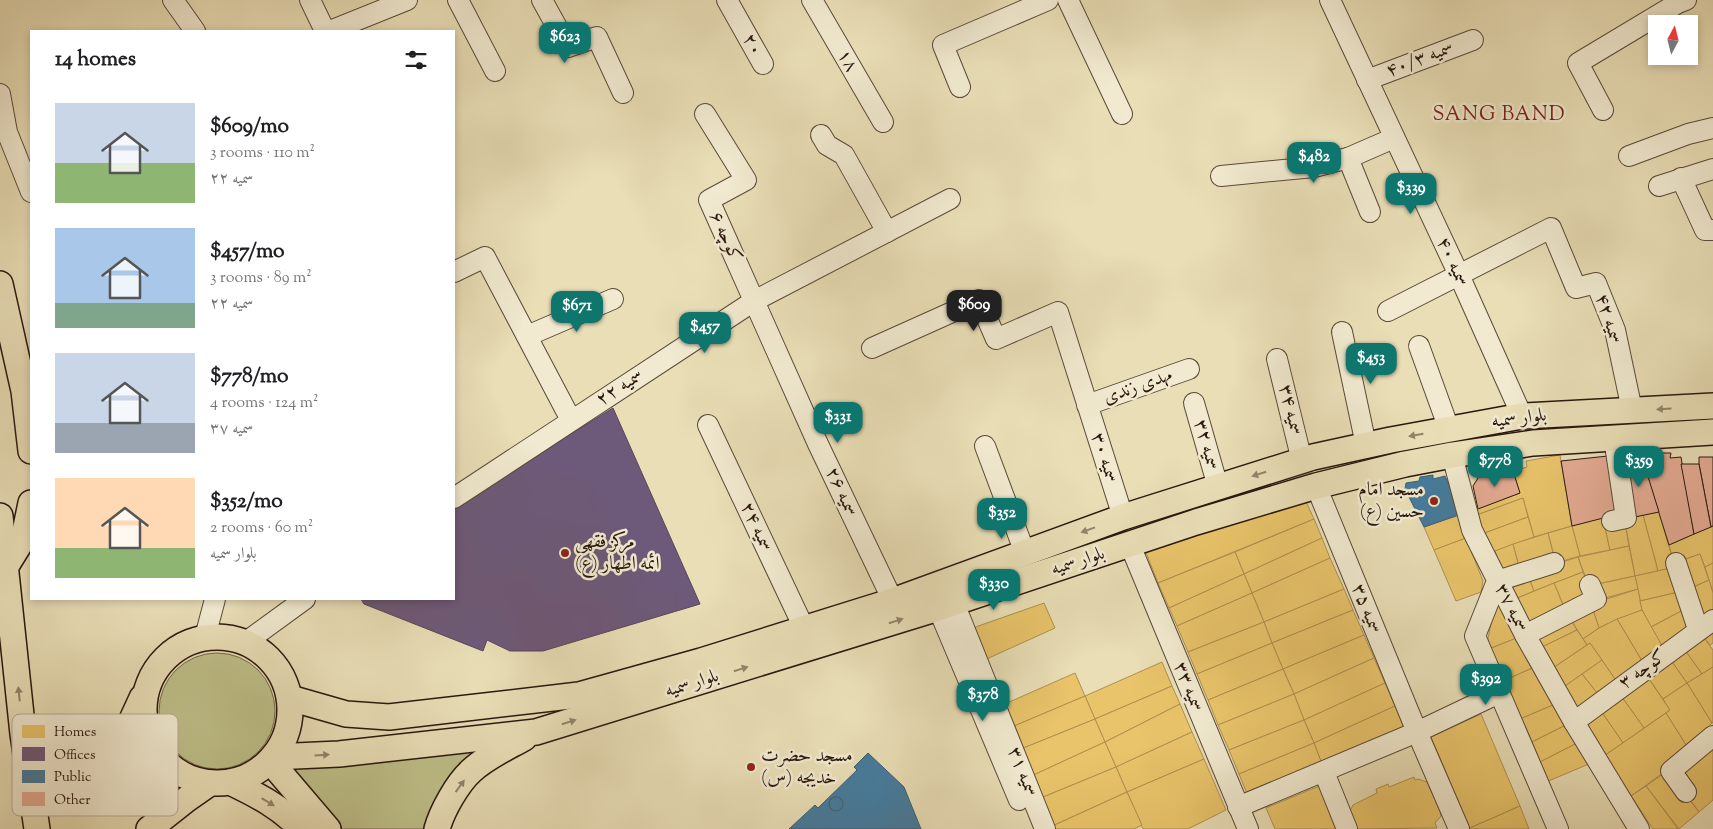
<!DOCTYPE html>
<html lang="en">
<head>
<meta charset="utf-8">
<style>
  :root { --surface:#fff; --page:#f6f6f6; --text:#202124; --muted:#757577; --accent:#0f766e }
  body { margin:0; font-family:"Sorts Mill Goudy",Amiri,serif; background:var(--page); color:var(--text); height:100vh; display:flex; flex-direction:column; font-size:19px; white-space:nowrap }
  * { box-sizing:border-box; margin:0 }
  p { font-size:16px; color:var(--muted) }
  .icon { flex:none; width:28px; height:28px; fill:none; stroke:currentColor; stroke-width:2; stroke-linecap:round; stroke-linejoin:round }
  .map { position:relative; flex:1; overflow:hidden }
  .drawer { position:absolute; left:30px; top:30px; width:425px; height:570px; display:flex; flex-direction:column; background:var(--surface); border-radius:0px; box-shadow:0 2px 8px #0003 }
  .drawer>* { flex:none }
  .needle { width:32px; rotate:7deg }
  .controls { position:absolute; left:1648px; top:15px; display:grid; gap:10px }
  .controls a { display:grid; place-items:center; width:50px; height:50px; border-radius:0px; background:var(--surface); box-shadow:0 2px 8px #0003; font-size:25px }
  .price { position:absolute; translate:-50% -42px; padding:0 11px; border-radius:10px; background:var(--accent); color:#fff; font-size:16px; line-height:32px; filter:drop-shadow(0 1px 2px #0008) }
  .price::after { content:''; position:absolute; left:50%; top:30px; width:15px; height:11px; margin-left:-8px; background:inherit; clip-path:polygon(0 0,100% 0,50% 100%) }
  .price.on { background:#222; color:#fff }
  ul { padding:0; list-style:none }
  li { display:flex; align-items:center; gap:15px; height:125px; padding:0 25px }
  li span { display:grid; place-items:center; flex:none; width:140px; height:100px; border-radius:0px; color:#555 }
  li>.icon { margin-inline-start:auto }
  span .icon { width:60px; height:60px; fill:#fffc; stroke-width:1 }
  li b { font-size:21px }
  h2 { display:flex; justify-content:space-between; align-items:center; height:60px; padding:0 25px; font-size:21px }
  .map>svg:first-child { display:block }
  .green { fill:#bebf89; stroke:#746b4c }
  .homes { fill:#e9c46a; stroke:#af904e }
  .offices { fill:#6d597a; stroke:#59455a }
  .public { fill:#457b9d; stroke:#3d5d72 }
  .building { fill:#e4ab93; stroke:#29170e }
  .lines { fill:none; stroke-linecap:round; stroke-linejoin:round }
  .minor-casing { stroke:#594938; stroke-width:22 }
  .major-casing { stroke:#29170e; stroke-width:28 }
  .minor { stroke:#f1ead0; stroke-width:20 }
  .major { stroke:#e9deb6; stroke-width:25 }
  .oneway { fill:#93846a }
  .poi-dot { fill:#8f2418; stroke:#f1ead0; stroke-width:2 }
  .labels { text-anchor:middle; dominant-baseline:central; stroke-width:5; stroke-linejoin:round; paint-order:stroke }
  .street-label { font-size:19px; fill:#29170e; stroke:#f1ead0 }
  .poi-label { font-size:19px; fill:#29170e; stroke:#f1ead0; text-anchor:start }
  .neighbourhood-label { font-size:20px; letter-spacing:1px; fill:#7a1f14; stroke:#f1ead0 }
  .key { fill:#f1ead0; stroke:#b5ab96; stroke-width:1 }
  .key-label { font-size:14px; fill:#29170e }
</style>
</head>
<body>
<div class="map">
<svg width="1713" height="829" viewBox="0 0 1713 829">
  <rect width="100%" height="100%" fill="#e9deb6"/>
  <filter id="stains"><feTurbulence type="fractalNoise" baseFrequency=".004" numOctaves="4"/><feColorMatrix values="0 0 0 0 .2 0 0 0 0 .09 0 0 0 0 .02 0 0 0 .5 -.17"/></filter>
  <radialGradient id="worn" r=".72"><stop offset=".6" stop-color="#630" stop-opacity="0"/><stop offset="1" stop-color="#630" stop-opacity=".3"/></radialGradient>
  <g class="green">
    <circle cx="217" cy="711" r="58"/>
    <polygon points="536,732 495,753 437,829 330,829 273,760"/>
  </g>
  <g class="homes">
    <polygon points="1560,455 1572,526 1534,537 1523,498 1474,516 1471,511 1520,493 1513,471 1527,467 1526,461"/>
    <polygon points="1303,495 1314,519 1158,583 1145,550"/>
    <polygon points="1523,498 1528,517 1482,534 1474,516"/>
    <polygon points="1659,512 1675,567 1658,571 1643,515"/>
    <polygon points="1457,515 1466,538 1434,550 1424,527"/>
    <polygon points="1643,515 1658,571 1635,576 1625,523 1630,518"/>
    <polygon points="1528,517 1534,537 1490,553 1482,534"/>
    <polygon points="1606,517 1604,523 1610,550 1580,556 1572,526"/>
    <polygon points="1314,519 1322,538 1244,574 1235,552"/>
    <polygon points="1604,523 1625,523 1629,546 1610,550"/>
    <polygon points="1572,526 1580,556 1556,563 1548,533"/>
    <polygon points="1713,526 1713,563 1705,567 1700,554 1674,563 1669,545"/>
    <polygon points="1548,533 1555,561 1520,571 1513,544"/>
    <polygon points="1322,538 1330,558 1252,593 1244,574"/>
    <polygon points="1466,538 1483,581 1481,592 1456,601 1434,550"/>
    <polygon points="1513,544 1520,571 1504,576 1495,551"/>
    <polygon points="1629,546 1635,576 1593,585 1588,584 1578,557"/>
    <polygon points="1235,552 1244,574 1169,608 1158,583"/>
    <polygon points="1700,554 1709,580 1687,590 1678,562"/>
    <polygon points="1578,557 1583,572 1534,591 1527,573"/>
    <polygon points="1330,558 1344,589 1264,622 1252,593"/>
    <polygon points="1713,563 1713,593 1705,567"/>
    <polygon points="1675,567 1683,591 1640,601 1635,576"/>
    <polygon points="1583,572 1593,598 1566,612 1554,583"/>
    <polygon points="1527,573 1534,591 1515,599 1506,579"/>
    <polygon points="1244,574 1252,593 1177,626 1169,608"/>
    <polygon points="1635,576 1638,589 1598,600 1593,585"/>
    <polygon points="1709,580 1713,593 1713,618 1699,627 1687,590"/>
    <polygon points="1554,583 1566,612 1529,630 1515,599"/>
    <polygon points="1344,589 1353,610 1272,643 1264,622"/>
    <polygon points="1638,589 1642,610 1599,628 1591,604"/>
    <polygon points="1683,591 1689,607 1651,627 1642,610 1640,601"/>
    <polygon points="1252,593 1264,622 1188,652 1177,626"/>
    <polygon points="1496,600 1519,637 1489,649 1487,643"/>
    <polygon points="1044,603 1055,628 980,662 967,630"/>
    <polygon points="1591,604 1599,628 1583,639 1568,615"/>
    <polygon points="1689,607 1696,629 1665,651 1651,627"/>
    <polygon points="1353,610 1364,635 1283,669 1272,643"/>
    <polygon points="1642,610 1665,651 1645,666 1617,619"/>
    <polygon points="1568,615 1577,630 1538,649 1529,634"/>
    <polygon points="1617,619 1645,666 1619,685 1590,643 1587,645 1583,639 1599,628"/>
    <polygon points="1264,622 1272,643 1197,674 1188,652"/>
    <polygon points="1713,624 1713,643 1710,645 1700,632"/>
    <polygon points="1577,630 1587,645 1550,670 1538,649"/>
    <polygon points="1700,632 1713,650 1713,667 1702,674 1682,646"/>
    <polygon points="1364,635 1374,658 1294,694 1283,669"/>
    <polygon points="1519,637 1537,666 1503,681 1489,649"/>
    <polygon points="1272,643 1283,669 1208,700 1197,674"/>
    <polygon points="1590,643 1602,660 1561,689 1550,670"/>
    <polygon points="1682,646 1702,674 1687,683 1668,656"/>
    <polygon points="1668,656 1687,683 1663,699 1645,673"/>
    <polygon points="1374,658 1385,683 1304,720 1294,694"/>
    <polygon points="1602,660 1619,685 1601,698 1582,674"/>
    <polygon points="1162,662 1172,686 1095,719 1085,696"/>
    <polygon points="1537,666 1560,702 1520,719 1503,681"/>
    <polygon points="1713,667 1713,723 1712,723 1687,683"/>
    <polygon points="1283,669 1294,694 1218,725 1208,700"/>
    <polygon points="1075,673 1085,696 1007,729 998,707"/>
    <polygon points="1645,673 1670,710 1644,728 1619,693"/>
    <polygon points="1582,674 1601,698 1577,716 1561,689"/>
    <polygon points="1385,683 1395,706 1314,743 1304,720"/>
    <polygon points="1687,683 1712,723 1705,730 1708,737 1691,753 1666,713 1670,710 1663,699"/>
    <polygon points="1172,686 1180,704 1105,742 1095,719"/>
    <polygon points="1619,693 1644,728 1623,743 1599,708"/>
    <polygon points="1294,694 1304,720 1229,750 1218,725"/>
    <polygon points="1085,696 1095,719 1016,751 1007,729"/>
    <polygon points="1560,702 1572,722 1530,743 1520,719"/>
    <polygon points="1180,704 1192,732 1116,767 1105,742"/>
    <polygon points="1395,706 1405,729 1322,764 1314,743"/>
    <polygon points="1599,708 1623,743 1604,756 1584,719"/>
    <polygon points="1666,713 1691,753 1631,796 1604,756"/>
    <polygon points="1481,714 1520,806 1470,828 1431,737"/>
    <polygon points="1095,719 1105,742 1027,778 1016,751"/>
    <polygon points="1304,720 1314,743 1239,774 1229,750"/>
    <polygon points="1572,722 1583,740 1538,763 1530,743"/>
    <polygon points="1192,732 1204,759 1127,792 1116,767"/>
    <polygon points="1583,740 1596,761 1546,782 1538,763"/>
    <polygon points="1105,742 1116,767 1036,800 1027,778"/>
    <polygon points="1314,743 1322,764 1248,796 1239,774"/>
    <polygon points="1710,746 1713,752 1713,800 1699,812 1686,794 1675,771"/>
    <polygon points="1204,759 1226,810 1188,829 1143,829 1127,792"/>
    <polygon points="1116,767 1127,792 1048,828 1036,800"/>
    <polygon points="1667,771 1699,812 1679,829 1646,786"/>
    <polygon points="1414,777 1415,780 1418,779 1427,782 1440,811 1441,816 1435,823 1437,828 1353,829 1349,813 1353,805 1377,793 1376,789 1388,784 1389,787"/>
    <polygon points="1319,786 1336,829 1275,829 1266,808"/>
    <polygon points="1646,786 1678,829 1653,829 1631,796"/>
    <polygon points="1127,792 1142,825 1134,829 1048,829 1048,828"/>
    <polygon points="1520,806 1529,829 1470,829 1470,828"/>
  </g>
  <polygon class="offices" points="613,408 700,604 543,651 510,651 487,640 483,651 364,604 361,599 454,599 454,506"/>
  <g class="public">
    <polygon points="1433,475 1433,479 1445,476 1462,514 1424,527 1405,489 1406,483 1419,481 1420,477"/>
    <polygon points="868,753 904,787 921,829 789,829 815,805 818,808 857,770 854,767"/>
    <circle cx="836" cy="804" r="7"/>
  </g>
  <g class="building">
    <polygon points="1662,453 1671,453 1670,458 1681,457 1694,534 1669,545 1643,462 1663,459"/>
    <polygon points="1641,454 1659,512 1630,518 1622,463"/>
    <polygon points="1608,456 1619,514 1572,526 1561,461"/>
    <polygon points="1699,457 1713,457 1713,526 1711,527 1699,464"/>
    <polygon points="1681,464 1699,464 1711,527 1694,534"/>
    <polygon points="1483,470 1500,475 1513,471 1520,493 1478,509 1473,486"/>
  </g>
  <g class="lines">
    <defs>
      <g id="minor">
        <polyline points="173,0 195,31"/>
        <polyline points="310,0 325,31"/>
        <polyline points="458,0 495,71"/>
        <polyline points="542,0 568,47 597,37 623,93"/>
        <polyline points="727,0 763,64"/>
        <polyline points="812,0 883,122"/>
        <polyline points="1068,0 1122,114"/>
        <polyline points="1330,0 1459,275 1522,416"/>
        <polyline points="330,31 407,0"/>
        <polyline points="1367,80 1473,40"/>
        <polyline points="960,87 943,45 1048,0"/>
        <polyline points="0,94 7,132 31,192"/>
        <polyline points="1603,110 1578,63 1678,3 1686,0"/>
        <polyline points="705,114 746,180 709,200 818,444 893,601"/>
        <polyline points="821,135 827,145 844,155 887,232"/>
        <polyline points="1629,156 1688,134 1713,128"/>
        <polyline points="1348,158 1370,212"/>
        <polyline points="1221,176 1314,167 1348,158 1394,138"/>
        <polyline points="1681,178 1705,230 1713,230"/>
        <polyline points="1659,186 1713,169"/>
        <polyline points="454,272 485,257 571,420"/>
        <polyline points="1388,311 1551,228 1576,288 1596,283 1615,330 1632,410"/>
        <polyline points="1342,332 1366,445"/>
        <polyline points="527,336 613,299"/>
        <polyline points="1419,346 1449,429"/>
        <polyline points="872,348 979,300 996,339 1058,312 1123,517"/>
        <polyline points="1277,359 1302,461"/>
        <polyline points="1194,403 1218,487"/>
        <polyline points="1087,405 1189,369"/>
        <polyline points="708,425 804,628"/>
        <polyline points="985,446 1025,553"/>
        <polyline points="1452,455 1472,530 1525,635 1574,722 1639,829"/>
        <polyline points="1316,486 1417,732 1459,829"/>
        <polyline points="454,498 754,301 950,199"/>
        <polyline points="1612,521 1626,518 1614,438"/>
        <polyline points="1130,545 1248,829"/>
        <polyline points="1554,563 1497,581 1475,636 1558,829"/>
        <polyline points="1676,563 1698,629"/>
        <polyline points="954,603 1045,829"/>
        <polyline points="938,608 1019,800"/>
        <polyline points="1525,635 1596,599 1590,585"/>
        <polyline points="205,637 215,599"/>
        <polyline points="246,642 305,599"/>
        <polyline points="1574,722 1713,620"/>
        <polyline points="1324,772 1347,829"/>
        <polyline points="1686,792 1671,771 1713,736"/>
        <polyline points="1238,807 1417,732 1499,693"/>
      </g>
      <g id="major">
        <polyline points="0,284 24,391 31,451"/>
        <polyline points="0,516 23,734 37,829"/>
        <polyline points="6,566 24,537 31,503"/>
        <circle cx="217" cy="710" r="73"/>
        <polyline points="290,698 346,714 389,717 579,695 701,661 893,601 1123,517 1313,457 1391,440 1522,416 1713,406"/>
        <polyline points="24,735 46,762 60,773 81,776 100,769 124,737 142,698"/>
        <polyline points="273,757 339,754 536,732 938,608 1196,522 1316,486 1405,464 1452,455 1533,443 1713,432"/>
        <polyline points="270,761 328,829"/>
        <path d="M230,782C257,795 281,807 301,829"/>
        <polyline points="149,829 187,799 210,783"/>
        <path d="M437,829C442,811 457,784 471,771C486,757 506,748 524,738"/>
      </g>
    </defs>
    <use href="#minor" class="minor-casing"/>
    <use href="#major" class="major-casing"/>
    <use href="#minor" class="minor"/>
    <use href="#major" class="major"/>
  </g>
  <defs><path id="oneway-solid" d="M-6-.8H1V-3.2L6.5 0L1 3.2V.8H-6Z" transform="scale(1.25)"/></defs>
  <g class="oneway">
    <use href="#oneway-solid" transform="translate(1664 409) rotate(177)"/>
    <use href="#oneway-solid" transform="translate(1416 435) rotate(170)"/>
    <use href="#oneway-solid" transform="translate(1259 474) rotate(163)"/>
    <use href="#oneway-solid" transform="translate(1088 530) rotate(160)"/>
    <use href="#oneway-solid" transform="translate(896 621) rotate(-17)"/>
    <use href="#oneway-solid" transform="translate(741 669) rotate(-17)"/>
    <use href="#oneway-solid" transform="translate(19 694) rotate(-96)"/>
    <use href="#oneway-solid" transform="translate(569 722) rotate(-17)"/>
    <use href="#oneway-solid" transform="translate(322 755) rotate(-3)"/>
    <use href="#oneway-solid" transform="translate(460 786) rotate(-54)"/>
    <use href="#oneway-solid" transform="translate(268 802) rotate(31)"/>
  </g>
  <g class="poi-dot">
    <circle cx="1434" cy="501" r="5"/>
    <circle cx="565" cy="553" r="5"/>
    <circle cx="751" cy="767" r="5"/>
  </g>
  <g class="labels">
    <g class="street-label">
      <text transform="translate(752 45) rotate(61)">۲۰</text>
      <text transform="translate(1420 60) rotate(-21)">سمیه ۴۰/۳</text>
      <text transform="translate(847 61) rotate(60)">۱۸</text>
      <text transform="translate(725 237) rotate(66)">کوچه ۶</text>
      <text transform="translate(1452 262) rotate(65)">سمیه ۴۰</text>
      <text transform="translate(1608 319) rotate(72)">سمیه ۴۲</text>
      <text transform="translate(1138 387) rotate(-20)">مهدی زندی</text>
      <text transform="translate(620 388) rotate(-33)">سمیه ۲۲</text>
      <text transform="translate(1290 410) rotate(76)">سمیه ۳۴</text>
      <text transform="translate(1519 419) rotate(-7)">بلوار سمیه</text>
      <text transform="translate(1206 445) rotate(74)">سمیه ۳۲</text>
      <text transform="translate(1104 458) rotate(72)">سمیه ۳۰</text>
      <text transform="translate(841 492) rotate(65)">سمیه ۲۶</text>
      <text transform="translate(756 527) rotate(65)">سمیه ۲۴</text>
      <text transform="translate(1078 562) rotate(-18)">بلوار سمیه</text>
      <text transform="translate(1511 608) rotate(63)">سمیه ۳۷</text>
      <text transform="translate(1366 609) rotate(68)">سمیه ۳۵</text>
      <text transform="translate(1643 670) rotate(-36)">کوچه ۳</text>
      <text transform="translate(692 684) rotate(-17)">بلوار سمیه</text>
      <text transform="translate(1188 687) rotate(68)">سمیه ۳۳</text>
      <text transform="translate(1022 772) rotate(68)">سمیه ۳۱</text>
    </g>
    <g class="poi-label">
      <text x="1424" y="490" text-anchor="end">مسجد امام<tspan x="1424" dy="22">حسین (ع)</tspan></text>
      <text x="575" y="542">مرکز فقهی<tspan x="575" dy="22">ائمه اطهار (ع)</tspan></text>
      <text x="761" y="756">مسجد حضرت<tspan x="761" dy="22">خدیجه (س)</tspan></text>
    </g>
    <g class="neighbourhood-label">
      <text x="1499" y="115">SANG BAND</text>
    </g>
  </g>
  <rect x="12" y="714" width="166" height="102" rx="8" class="key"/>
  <rect x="22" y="725" width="23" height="13" fill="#e9c46a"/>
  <rect x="22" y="747" width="23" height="14" fill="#6d597a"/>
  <rect x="22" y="770" width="23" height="13" fill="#457b9d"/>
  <rect x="22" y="792" width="23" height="14" fill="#e4ab93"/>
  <g class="key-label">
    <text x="54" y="736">Homes</text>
    <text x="54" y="759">Offices</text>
    <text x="54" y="781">Public</text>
    <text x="54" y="804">Other</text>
  </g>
  <rect width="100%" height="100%" filter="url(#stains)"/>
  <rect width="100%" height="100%" fill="url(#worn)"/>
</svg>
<div class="controls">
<a><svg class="needle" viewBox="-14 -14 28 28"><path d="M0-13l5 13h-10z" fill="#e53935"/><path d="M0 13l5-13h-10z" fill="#757577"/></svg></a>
</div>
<b class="price" style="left:565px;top:64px">$623</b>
<b class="price" style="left:1314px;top:184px">$482</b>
<b class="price" style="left:1411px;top:215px">$339</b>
<b class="price on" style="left:974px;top:332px">$609</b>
<b class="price" style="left:577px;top:333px">$671</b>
<b class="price" style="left:705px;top:354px">$457</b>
<b class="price" style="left:1371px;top:385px">$453</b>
<b class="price" style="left:838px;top:444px">$331</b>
<b class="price" style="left:1495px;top:488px">$778</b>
<b class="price" style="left:1639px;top:488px">$359</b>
<b class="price" style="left:1002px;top:540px">$352</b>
<b class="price" style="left:994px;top:611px">$330</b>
<b class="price" style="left:1486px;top:706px">$392</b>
<b class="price" style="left:983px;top:722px">$378</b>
<section class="drawer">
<h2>14 homes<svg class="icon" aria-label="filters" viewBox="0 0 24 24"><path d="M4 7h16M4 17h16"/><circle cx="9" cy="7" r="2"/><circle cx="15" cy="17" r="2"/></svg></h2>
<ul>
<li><span style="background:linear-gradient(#c9d6e8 60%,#8fb573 0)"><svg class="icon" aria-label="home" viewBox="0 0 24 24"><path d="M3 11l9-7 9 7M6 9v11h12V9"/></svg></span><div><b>$609/mo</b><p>3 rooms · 110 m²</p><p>سمیه ۲۲</p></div></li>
<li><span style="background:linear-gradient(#a9c7e8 75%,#7fa58c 0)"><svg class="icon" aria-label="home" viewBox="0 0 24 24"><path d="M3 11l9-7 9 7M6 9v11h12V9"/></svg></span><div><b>$457/mo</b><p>3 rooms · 89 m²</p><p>سمیه ۲۲</p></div></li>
<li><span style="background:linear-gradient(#c9d6e8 70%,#9aa5b1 0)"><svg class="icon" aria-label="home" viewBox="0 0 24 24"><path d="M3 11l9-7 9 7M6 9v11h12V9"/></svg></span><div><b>$778/mo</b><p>4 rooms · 124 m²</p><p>سمیه ۳۷</p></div></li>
<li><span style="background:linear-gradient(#ffd9b3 70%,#8fb573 0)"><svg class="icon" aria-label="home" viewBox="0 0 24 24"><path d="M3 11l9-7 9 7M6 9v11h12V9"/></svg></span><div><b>$352/mo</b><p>2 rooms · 60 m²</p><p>بلوار سمیه</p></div></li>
</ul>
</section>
</div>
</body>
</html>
